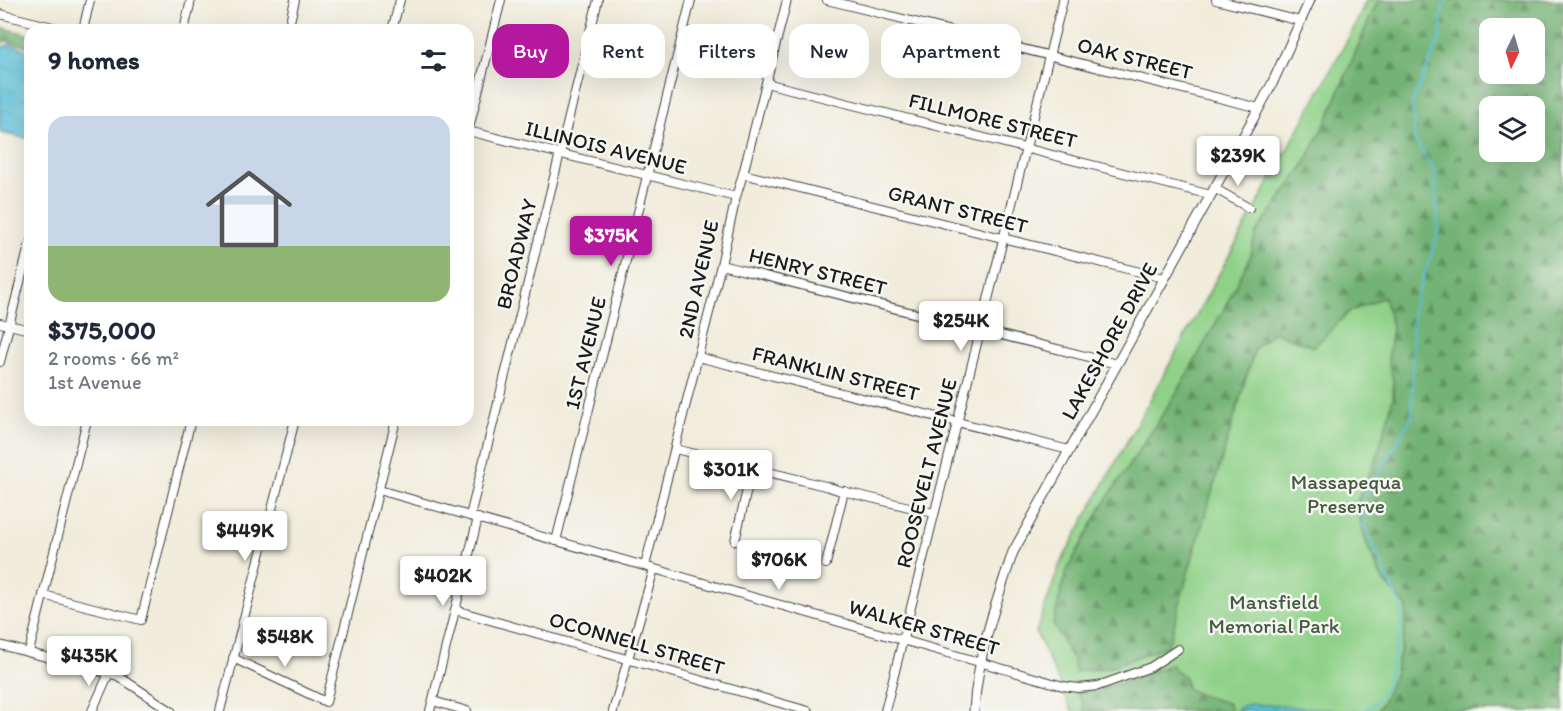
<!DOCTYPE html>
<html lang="en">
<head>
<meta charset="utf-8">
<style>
  :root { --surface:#fff; --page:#f2f2f3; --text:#1f2937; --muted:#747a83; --line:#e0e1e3; --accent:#b5179e }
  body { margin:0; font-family:Itim,sans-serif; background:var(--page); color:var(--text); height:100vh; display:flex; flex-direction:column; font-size:22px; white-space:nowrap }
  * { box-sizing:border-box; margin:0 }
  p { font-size:20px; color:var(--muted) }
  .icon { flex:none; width:33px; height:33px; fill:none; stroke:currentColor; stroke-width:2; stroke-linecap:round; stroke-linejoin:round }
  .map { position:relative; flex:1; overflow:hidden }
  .sheet { position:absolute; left:24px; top:24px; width:450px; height:402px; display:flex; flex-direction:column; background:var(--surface); border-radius:18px; box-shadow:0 6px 24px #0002 }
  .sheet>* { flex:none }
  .guide { position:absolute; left:492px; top:24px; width:570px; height:54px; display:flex; gap:12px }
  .needle { width:39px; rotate:185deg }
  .tools { position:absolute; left:1479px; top:18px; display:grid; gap:12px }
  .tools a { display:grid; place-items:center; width:66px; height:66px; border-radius:12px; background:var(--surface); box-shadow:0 6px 24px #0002; font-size:30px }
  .price { position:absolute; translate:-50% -51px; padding:0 14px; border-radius:6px; background:#fff; color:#222; font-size:20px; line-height:39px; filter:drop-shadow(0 2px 3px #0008) }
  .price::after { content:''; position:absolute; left:50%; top:36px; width:18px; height:14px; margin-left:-9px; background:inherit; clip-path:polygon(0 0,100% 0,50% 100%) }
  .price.active { background:var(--accent); color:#fff }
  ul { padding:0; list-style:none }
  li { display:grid; align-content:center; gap:12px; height:318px; padding:0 24px }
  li+li { border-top:2px solid var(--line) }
  li span { display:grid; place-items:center; height:186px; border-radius:18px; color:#555 }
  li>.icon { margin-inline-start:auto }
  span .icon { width:108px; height:108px; fill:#fffc; stroke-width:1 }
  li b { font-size:26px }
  h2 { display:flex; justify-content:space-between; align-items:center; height:72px; padding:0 24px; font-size:26px }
  .chip { padding:0 21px; border-radius:18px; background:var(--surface); box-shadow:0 6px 24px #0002; font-size:21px; line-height:54px }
  .chip.active { background:var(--accent); color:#fff }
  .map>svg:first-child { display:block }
  .green { fill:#8fd188; stroke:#567652; stroke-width:1.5; fill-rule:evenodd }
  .forest { fill:url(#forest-firs); stroke:#486848; stroke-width:1.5; fill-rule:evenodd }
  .water { fill:url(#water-ripples); stroke:#3c6e7a; stroke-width:1.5 }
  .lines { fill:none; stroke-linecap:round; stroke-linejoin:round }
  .stream { stroke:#5bc1d9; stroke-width:2 }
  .minor-casing { stroke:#3c3b39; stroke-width:10 }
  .tertiary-casing { stroke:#3c3b39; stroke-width:11 }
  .minor { stroke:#fff; stroke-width:8 }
  .tertiary { stroke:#fff; stroke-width:9 }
  .labels { text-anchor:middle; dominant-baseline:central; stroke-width:5; stroke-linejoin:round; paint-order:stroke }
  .street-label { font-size:21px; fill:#1c1c1c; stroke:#f6f6f2 }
  .park-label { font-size:21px; fill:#445b42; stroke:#f6f6f2 }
</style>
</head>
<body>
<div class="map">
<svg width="1563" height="711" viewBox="0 0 1563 711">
  <defs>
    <pattern id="forest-firs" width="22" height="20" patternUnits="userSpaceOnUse" patternTransform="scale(1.5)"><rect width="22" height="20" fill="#73b374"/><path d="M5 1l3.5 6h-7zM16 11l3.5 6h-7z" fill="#5e915e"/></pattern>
    <pattern id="water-ripples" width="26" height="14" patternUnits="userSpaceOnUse" patternTransform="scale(1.5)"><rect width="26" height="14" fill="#5bc1d9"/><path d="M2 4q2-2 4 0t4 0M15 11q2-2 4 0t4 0" fill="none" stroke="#4fa5ba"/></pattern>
  </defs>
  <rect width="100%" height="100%" fill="#f6f6f2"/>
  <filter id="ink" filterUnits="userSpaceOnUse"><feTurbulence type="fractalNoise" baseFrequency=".0167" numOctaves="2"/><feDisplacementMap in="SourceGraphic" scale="12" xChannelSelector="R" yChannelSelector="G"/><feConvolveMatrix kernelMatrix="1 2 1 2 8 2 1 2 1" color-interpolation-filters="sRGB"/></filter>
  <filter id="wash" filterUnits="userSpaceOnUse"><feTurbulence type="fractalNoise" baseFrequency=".008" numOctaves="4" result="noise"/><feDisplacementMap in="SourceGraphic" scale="24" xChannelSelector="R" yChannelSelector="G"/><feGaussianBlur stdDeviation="1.35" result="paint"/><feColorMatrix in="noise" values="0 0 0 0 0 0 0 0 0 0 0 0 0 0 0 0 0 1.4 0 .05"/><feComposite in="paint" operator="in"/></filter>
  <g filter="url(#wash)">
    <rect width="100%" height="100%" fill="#f1ecdb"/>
    <path class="green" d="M1366,0H1563V711H1072L1036,632L1060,564L1355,26ZM1490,28H1534V74H1490ZM1490,106H1534V152H1490Z"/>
    <g class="forest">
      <path d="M1379,0H1563V711H1379L1378,709C1397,679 1404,642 1407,607L1382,579L1366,542L1356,504L1377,457L1393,399V379L1388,361L1392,326L1384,297L1349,312L1314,347L1274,332L1255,348L1187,576L1171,637L1167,646L1110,667L1075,672L1073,660L1053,624L1066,572L1101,508L1176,394L1226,305L1250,257L1256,233L1304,165L1330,113L1369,20ZM1534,28V74H1490V28ZM1534,106V152H1490V106Z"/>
      <polygon points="0,27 30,35 30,47 7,41 0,43"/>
      <path d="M1171,664L1175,671L1185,677L1187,688C1199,697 1214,698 1229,704L1230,711H1084L1082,701L1076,693C1110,688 1140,678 1171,664Z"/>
    </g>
    <g class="water">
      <polygon points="10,44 30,51 30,139 0,133 0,48"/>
      <polygon points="1251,704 1324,709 1335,711 1237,711 1240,707"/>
    </g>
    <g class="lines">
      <polyline class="stream" points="1363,711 1373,704 1386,687 1402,622 1400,604 1363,525 1364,497 1412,417 1413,307 1438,235 1435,172 1414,138 1412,103 1441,36 1442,7 1447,0"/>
    </g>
  </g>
  <g filter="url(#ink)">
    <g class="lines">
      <defs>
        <g id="minor">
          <polyline points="827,0 1259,108"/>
          <polyline points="1216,0 1300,21"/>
          <polyline points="0,14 65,30"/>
          <polyline points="83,30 90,0"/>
          <polyline points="184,30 191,0"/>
          <polyline points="288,30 295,0"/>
          <polyline points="392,30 400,0"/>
          <polyline points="766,83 1211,195"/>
          <polyline points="468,131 736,197"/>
          <polyline points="468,132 501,0"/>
          <polyline points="743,174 1164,278"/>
          <polyline points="1214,188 1249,208"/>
          <polyline points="721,265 1117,364"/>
          <polyline points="0,323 30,330"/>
          <polyline points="698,357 1069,450"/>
          <polyline points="0,362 30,242"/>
          <polyline points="675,449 829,487 838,490 934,513"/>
          <polyline points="379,490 1063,686 1079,688 1098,686 1151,667 1178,649"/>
          <polyline points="470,516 598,0"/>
          <polyline points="556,541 691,0"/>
          <polyline points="735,541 752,468"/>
          <polyline points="826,564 844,491"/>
          <polyline points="645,566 721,265 736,197 743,174 787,0"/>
          <polyline points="43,595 141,620 191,420"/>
          <polyline points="455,610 808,711"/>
          <polyline points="0,645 118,676 171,711"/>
          <polyline points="29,652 87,420"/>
          <polyline points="233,658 326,702 396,420"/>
          <polyline points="433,701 467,711"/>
          <polyline points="92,711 109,673"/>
          <polyline points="220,711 295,420"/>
          <polyline points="430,711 478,518"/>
          <polyline points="613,711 654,569"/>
          <polyline points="885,711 1063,0"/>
        </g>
        <path id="tertiary" d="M974,711C977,656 996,603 1013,552L1259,108L1272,84L1310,0"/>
      </defs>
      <use href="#minor" class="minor-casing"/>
      <use href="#tertiary" class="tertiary-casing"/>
      <use href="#minor" class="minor"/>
      <use href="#tertiary" class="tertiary"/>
    </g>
  </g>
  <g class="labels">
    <g class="street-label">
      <text transform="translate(1135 58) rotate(14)">OAK STREET</text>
      <text transform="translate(993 120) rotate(14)">FILLMORE STREET</text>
      <text transform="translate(606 147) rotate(14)">ILLINOIS AVENUE</text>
      <text transform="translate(958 209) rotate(14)">GRANT STREET</text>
      <text transform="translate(516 254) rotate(-76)">BROADWAY</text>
      <text transform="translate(818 271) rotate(14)">HENRY STREET</text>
      <text transform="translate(698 279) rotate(-77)">2ND AVENUE</text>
      <text transform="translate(1109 341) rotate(-61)">LAKESHORE DRIVE</text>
      <text transform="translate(585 353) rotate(-76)">1ST AVENUE</text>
      <text transform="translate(836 373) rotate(14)">FRANKLIN STREET</text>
      <text transform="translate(926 473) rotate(-76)">ROOSEVELT AVENUE</text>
      <text transform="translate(924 627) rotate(16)">WALKER STREET</text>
      <text transform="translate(637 643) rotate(16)">OCONNELL STREET</text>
    </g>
    <g class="park-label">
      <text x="1346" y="481">Massapequa<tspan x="1346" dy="24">Preserve</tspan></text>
      <text x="1274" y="601">Mansfield<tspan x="1274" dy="24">Memorial Park</tspan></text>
    </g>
  </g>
</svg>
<div class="tools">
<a><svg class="needle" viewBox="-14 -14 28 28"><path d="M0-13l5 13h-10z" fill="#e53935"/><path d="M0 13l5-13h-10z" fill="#747a83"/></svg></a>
<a><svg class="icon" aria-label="layers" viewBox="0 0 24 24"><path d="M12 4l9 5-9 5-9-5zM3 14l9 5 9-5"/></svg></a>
</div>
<b class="price" style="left:1238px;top:187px">$239K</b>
<b class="price active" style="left:611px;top:267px">$375K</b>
<b class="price" style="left:961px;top:352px">$254K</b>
<b class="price" style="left:731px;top:501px">$301K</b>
<b class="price" style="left:245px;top:562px">$449K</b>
<b class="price" style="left:779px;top:591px">$706K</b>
<b class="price" style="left:443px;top:607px">$402K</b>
<b class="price" style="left:285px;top:668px">$548K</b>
<b class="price" style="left:89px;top:687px">$435K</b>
<div class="guide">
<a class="chip active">Buy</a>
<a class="chip">Rent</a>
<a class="chip">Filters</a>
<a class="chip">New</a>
<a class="chip">Apartment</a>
</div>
<section class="sheet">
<h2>9 homes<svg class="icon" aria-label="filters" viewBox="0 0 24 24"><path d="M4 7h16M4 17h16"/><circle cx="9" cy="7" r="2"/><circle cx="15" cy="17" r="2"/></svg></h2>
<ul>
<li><span style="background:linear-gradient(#c9d6e8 70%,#8fb573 0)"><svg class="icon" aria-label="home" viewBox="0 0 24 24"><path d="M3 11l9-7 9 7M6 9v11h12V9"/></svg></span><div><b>$375,000</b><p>2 rooms · 66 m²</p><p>1st Avenue</p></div></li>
</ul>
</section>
</div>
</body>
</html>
